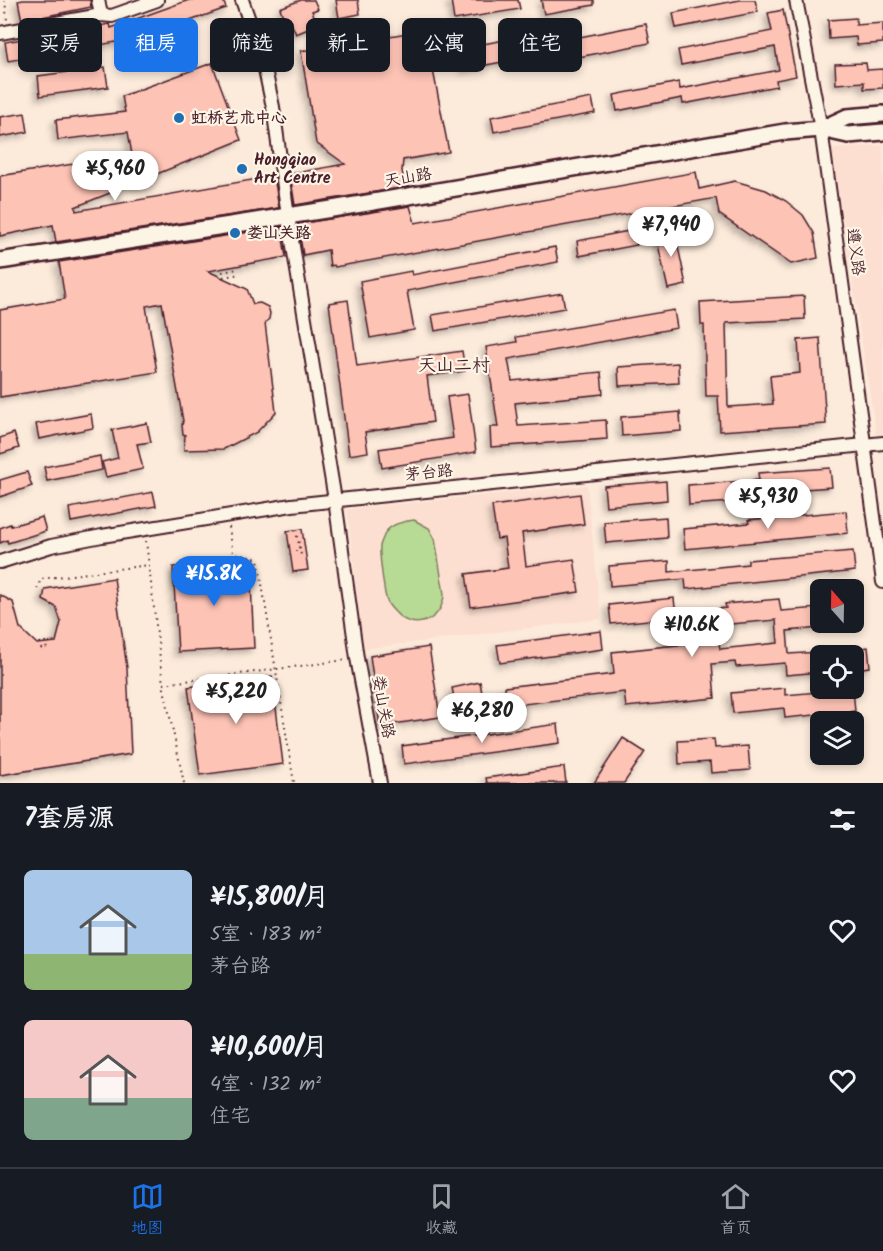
<!DOCTYPE html>
<html lang="zh">
<head>
<meta charset="utf-8">
<style>
  :root { --surface:#171b24; --page:#20242c; --text:#f1f3f6; --muted:#9ea1a6; --line:#363941; --accent:#1a73e8 }
  body { margin:0; font-family:Kalam,"LXGW WenKai TC",sans-serif; background:var(--page); color:var(--text); height:100vh; display:flex; flex-direction:column; font-size:22px; white-space:nowrap }
  * { box-sizing:border-box; margin:0 }
  p { font-size:20px; color:var(--muted) }
  .icon { flex:none; width:33px; height:33px; fill:none; stroke:currentColor; stroke-width:2; stroke-linecap:round; stroke-linejoin:round }
  .map { position:relative; height:783px; overflow:hidden }
  .panel { display:flex; flex-direction:column; background:var(--surface); flex:1 }
  .panel>* { flex:none }
  .banner { position:absolute; left:18px; top:18px; width:848px; height:54px; display:flex; gap:12px }
  .needle { width:39px; rotate:340deg }
  .buttons { position:absolute; left:810px; top:579px; display:grid; gap:12px }
  .buttons a { display:grid; place-items:center; width:54px; height:54px; border-radius:9px; background:var(--surface); box-shadow:0 3px 9px #0003; font-size:30px }
  .price { position:absolute; translate:-50% -51px; padding:0 14px; border-radius:21px; background:#fff; color:#222; font-size:20px; line-height:39px; filter:drop-shadow(0 2px 3px #0008) }
  .price::after { content:''; position:absolute; left:50%; top:36px; width:18px; height:14px; margin-left:-9px; background:inherit; clip-path:polygon(0 0,100% 0,50% 100%) }
  .price.current { background:var(--accent); color:#fff }
  ul { padding:0; list-style:none }
  li { display:flex; align-items:center; gap:18px; height:150px; padding:0 24px }
  li span { display:grid; place-items:center; flex:none; width:168px; height:120px; border-radius:9px; color:#555 }
  li>.icon { margin-inline-start:auto }
  span .icon { width:72px; height:72px; fill:#fffc; stroke-width:1 }
  li b { font-size:26px }
  h2 { display:flex; justify-content:space-between; align-items:center; height:72px; padding:0 24px; font-size:26px }
  .pill { padding:0 21px; border-radius:9px; background:var(--surface); box-shadow:0 3px 9px #0003; font-size:21px; line-height:54px }
  .pill.current { background:var(--accent); color:#fff }
  .tabs { display:flex; justify-content:space-around; align-items:center; height:84px; border-top:2px solid var(--line); background:var(--surface); font-size:16px; color:var(--muted) }
  .tabs a { display:grid; justify-items:center; gap:3px }
  .tabs .current { color:var(--accent) }
  .map>svg:first-child { display:block }
  .built { fill:#fcdfd0 }
  .green { fill:#b7da94; stroke:#807c60; stroke-width:1.5 }
  .building { fill:#fdc3b5; stroke:#4a1f2b; stroke-width:1.5; fill-rule:evenodd; filter:url(#shadow) }
  .lines { fill:none; stroke-linecap:round; stroke-linejoin:round }
  .minor-casing { stroke:#4a1f2b; stroke-width:16 }
  .major-casing { stroke:#4a1f2b; stroke-width:20 }
  .path { stroke:#4a1f2b; stroke-width:2; stroke-dasharray:1.5 4.5; stroke-linecap:butt }
  .minor { stroke:#fcf5e5; stroke-width:12 }
  .major { stroke:#fcf5e5; stroke-width:15 }
  .poi-dot { fill:#1f6fb2; stroke:#fcf5e5; stroke-width:2 }
  .labels { text-anchor:middle; dominant-baseline:central; stroke-width:4.5; stroke-linejoin:round; paint-order:stroke }
  .poi-label { font-size:16px; font-weight:bold; fill:#4a1f2b; stroke:#fcf5e5; text-anchor:start }
  .street-label { font-size:16px; fill:#4a1f2b; stroke:#fcf5e5 }
  .neighbourhood-label { font-size:18px; fill:#4a1f2b; stroke:#fcf5e5 }
</style>
</head>
<body>
<div class="map">
<svg width="883" height="783" viewBox="0 0 883 783">
  <defs>
    <filter id="shadow"><feDropShadow dx="-3.5" dy="3.5" stdDeviation="3" flood-color="#0004"/></filter>
  </defs>
  <rect width="100%" height="100%" fill="#fcebdb"/>
  <filter id="ink" filterUnits="userSpaceOnUse"><feTurbulence type="fractalNoise" baseFrequency=".0167" numOctaves="2"/><feDisplacementMap in="SourceGraphic" scale="12" xChannelSelector="R" yChannelSelector="G"/><feConvolveMatrix kernelMatrix="1 2 1 2 8 2 1 2 1" color-interpolation-filters="sRGB"/></filter>
  <g filter="url(#ink)">
    <g class="built">
      <polygon points="883,145 883,434 876,435 832,149"/>
      <polygon points="587,485 601,619 364,649 347,509"/>
    </g>
    <path class="green" d="M414,520L429,528L435,539L444,594C443,621 413,633 395,612C392,609 388,605 387,601C384,594 379,552 380,546C381,542 384,536 385,533C392,523 403,522 414,520Z"/>
    <g class="building">
      <polygon points="23,0 90,0 91,7 22,21 18,1"/>
      <polygon points="189,0 223,0 226,8 128,43 127,40 8,61 5,42 110,24 111,28"/>
      <polygon points="301,0 314,0 318,9 312,11 318,25 296,34 290,20 285,22 280,8"/>
      <polygon points="336,0 358,0 360,14 339,18"/>
      <polygon points="451,0 518,0 520,9 454,20"/>
      <polygon points="541,0 594,0 594,5 544,14"/>
      <polygon points="740,0 755,0 758,12 676,28 673,13"/>
      <polygon points="783,10 796,76 776,80 777,86 683,104 682,98 617,111 614,95 679,82 680,89 779,70 775,47 681,65 678,50 772,31 768,13"/>
      <polygon points="856,18 856,25 883,23 883,43 857,45 856,37 829,39 828,20"/>
      <polygon points="646,24 650,43 553,62 549,43"/>
      <polygon points="419,31 427,39 449,152 403,160 402,171 406,187 295,205 290,174 345,164 316,143 301,51"/>
      <polygon points="527,36 530,57 464,69 461,48"/>
      <polygon points="212,63 241,140 137,182 128,132 58,140 56,120 125,112 122,96"/>
      <polygon points="866,63 867,70 883,69 883,88 864,89 864,82 836,84 835,64"/>
      <polygon points="105,67 108,87 40,96 38,76"/>
      <polygon points="592,98 595,113 494,132 491,117"/>
      <polygon points="25,113 28,132 0,137 0,117"/>
      <polygon points="110,158 115,191 75,207 76,211 274,176 279,208 56,242 53,225 0,236 0,176"/>
      <polygon points="696,172 699,189 735,181 766,190 786,201 803,215 814,233 818,258 791,264 719,214 716,198 335,267 334,265 330,266 328,250 303,255 298,224 410,206 415,223"/>
      <polygon points="281,227 286,257 208,271 247,289 253,304 260,303 268,307 270,313 269,319 265,323 276,412 257,432 224,449 184,450 185,435 183,434 182,425 183,421 162,303 146,306 157,372 0,397 0,310 65,299 59,262"/>
      <polygon points="674,227 686,285 668,289 655,231"/>
      <polygon points="634,230 637,245 579,256 577,241"/>
      <polygon points="555,247 558,262 407,291 414,330 370,338 360,281 411,271 412,275"/>
      <polygon points="562,293 565,308 435,331 432,315"/>
      <polygon points="804,296 805,319 726,323 728,407 773,404 770,376 800,373 798,340 820,338 826,424 720,431 718,396 706,396 704,325 701,325 700,302"/>
      <polygon points="348,300 357,366 462,351 465,371 427,376 433,422 365,432 368,452 349,455 329,303"/>
      <polygon points="674,310 677,328 508,359 512,381 601,372 603,394 515,403 518,426 606,420 607,439 491,447 490,427 498,427 486,347 517,342 516,337"/>
      <polygon points="678,363 679,383 619,386 618,367"/>
      <polygon points="468,394 476,452 382,468 379,449 453,438 447,397"/>
      <polygon points="680,412 681,431 622,436 621,417"/>
      <polygon points="91,414 93,428 39,439 36,424"/>
      <polygon points="147,423 151,442 137,444 143,469 106,477 102,462 118,458 112,430"/>
      <polygon points="14,433 19,448 0,454 0,438"/>
      <polygon points="100,456 102,470 47,481 44,467"/>
      <polygon points="830,468 832,487 761,492 761,500 689,505 688,485 759,480 758,473"/>
      <polygon points="27,472 32,486 0,497 0,480"/>
      <polygon points="666,481 667,500 606,506 604,486"/>
      <polygon points="153,492 156,506 71,522 69,508"/>
      <polygon points="580,494 584,524 522,533 526,566 574,559 579,592 471,607 466,574 508,568 504,538 497,539 492,506"/>
      <polygon points="846,511 848,533 685,549 683,529 749,523 748,520"/>
      <polygon points="42,517 46,531 8,543 7,540 0,543 0,528 10,524 11,526"/>
      <polygon points="666,517 667,538 606,543 604,522"/>
      <polygon points="302,529 308,570 293,572 287,531"/>
      <polygon points="853,551 855,571 686,589 685,579 610,586 609,566 669,561 669,572 748,564 748,560"/>
      <polygon points="250,562 254,648 178,652 173,567"/>
      <polygon points="114,578 127,668 131,754 0,775 0,595 13,602 20,628 37,644 56,642 61,622 56,607 43,600 45,589"/>
      <polygon points="674,598 676,617 611,624 609,605"/>
      <path d="M779,599L781,611L820,608V628L787,631L789,654L820,652V672L786,675L785,663L736,667L735,662L712,664L715,698L626,707L624,692L507,706L505,687L614,674L612,652L686,644L683,612L726,608L725,604ZM776,620L778,643L720,649L717,630H719V625Z"/>
      <polygon points="601,631 603,649 500,663 497,645"/>
      <polygon points="429,647 440,717 380,726 370,656"/>
      <polygon points="868,647 870,667 854,669 854,649"/>
      <polygon points="272,676 283,764 200,775 188,687"/>
      <polygon points="480,682 485,710 458,716 452,688"/>
      <polygon points="785,688 785,695 853,689 855,711 785,718 784,708 733,713 731,693"/>
      <polygon points="558,724 560,743 404,764 402,746"/>
      <polygon points="623,738 645,752 624,783 594,783"/>
      <polygon points="714,739 715,748 748,746 750,770 711,773 710,762 679,764 678,741"/>
      <polygon points="564,767 566,783 487,783 486,778"/>
    </g>
    <g class="lines">
      <defs>
        <g id="minor">
          <polyline points="98,0 101,15"/>
          <polyline points="242,0 263,60 273,107 288,216 335,500 357,658 380,783"/>
          <polyline points="796,0 821,129 883,582"/>
          <polyline points="0,33 101,15 112,16 157,0"/>
          <polyline points="0,562 51,546 102,536 292,505 883,443"/>
        </g>
        <g id="major">
          <polyline points="821,129 847,117 883,114"/>
          <polyline points="0,261 332,209 785,132 821,129 848,135 883,132"/>
        </g>
      </defs>
      <use href="#minor" class="minor-casing"/>
      <use href="#major" class="major-casing"/>
      <g class="path">
        <polyline points="5,0 7,20"/>
        <polyline points="222,272 238,269"/>
        <polyline points="223,277 240,274"/>
        <polyline points="229,527 233,553 258,559 294,783"/>
        <polyline points="295,530 300,547 296,548 296,556"/>
        <polyline points="146,541 163,684"/>
        <polyline points="300,547 301,556"/>
        <polyline points="37,589 41,579 149,565"/>
        <polyline points="45,641 47,650"/>
        <polyline points="40,642 42,651"/>
        <polyline points="184,783 163,684 346,660"/>
      </g>
      <use href="#minor" class="minor"/>
      <use href="#major" class="major"/>
    </g>
  </g>
  <g class="poi-dot">
    <circle cx="179" cy="118" r="6"/>
    <circle cx="242" cy="169" r="6"/>
    <circle cx="235" cy="233" r="6"/>
  </g>
  <g class="labels">
    <g class="poi-label">
      <text x="191" y="118">虹桥艺术中心</text>
      <text x="254" y="160">Hongqiao<tspan x="254" dy="18">Art Centre</tspan></text>
      <text x="247" y="233">娄山关路</text>
    </g>
    <g class="street-label">
      <text transform="translate(408 178) rotate(-10)">天山路</text>
      <text transform="translate(855 252) rotate(82)">遵义路</text>
      <text transform="translate(429 473) rotate(-6)">茅台路</text>
      <text transform="translate(383 707) rotate(80)">娄山关路</text>
    </g>
    <g class="neighbourhood-label">
      <text x="454" y="366">天山二村</text>
    </g>
  </g>
</svg>
<div class="buttons">
<a><svg class="needle" viewBox="-14 -14 28 28"><path d="M0-13l5 13h-10z" fill="#e53935"/><path d="M0 13l5-13h-10z" fill="#9ea1a6"/></svg></a>
<a><svg class="icon" aria-label="locate" viewBox="0 0 24 24"><circle cx="12" cy="12" r="6"/><path d="M12 2v4M12 18v4M2 12h4M18 12h4"/></svg></a>
<a><svg class="icon" aria-label="layers" viewBox="0 0 24 24"><path d="M12 4l9 5-9 5-9-5zM3 14l9 5 9-5"/></svg></a>
</div>
<b class="price" style="left:115px;top:202px">¥5,960</b>
<b class="price" style="left:671px;top:258px">¥7,940</b>
<b class="price" style="left:768px;top:530px">¥5,930</b>
<b class="price current" style="left:214px;top:607px">¥15.8K</b>
<b class="price" style="left:692px;top:658px">¥10.6K</b>
<b class="price" style="left:236px;top:725px">¥5,220</b>
<b class="price" style="left:482px;top:744px">¥6,280</b>
<div class="banner">
<a class="pill">买房</a>
<a class="pill current">租房</a>
<a class="pill">筛选</a>
<a class="pill">新上</a>
<a class="pill">公寓</a>
<a class="pill">住宅</a>
</div>
</div>
<section class="panel">
<h2>7套房源<svg class="icon" aria-label="filters" viewBox="0 0 24 24"><path d="M4 7h16M4 17h16"/><circle cx="9" cy="7" r="2"/><circle cx="15" cy="17" r="2"/></svg></h2>
<ul>
<li><span style="background:linear-gradient(#a9c7e8 70%,#8fb573 0)"><svg class="icon" aria-label="home" viewBox="0 0 24 24"><path d="M3 11l9-7 9 7M6 9v11h12V9"/></svg></span><div><b>¥15,800/月</b><p>5室 · 183 m²</p><p>茅台路</p></div><svg class="icon" aria-label="heart" viewBox="0 0 24 24"><path d="M12 20l-8-8c-3-5 5-10 8-4 3-6 11-1 8 4z"/></svg></li>
<li><span style="background:linear-gradient(#f6c9c9 65%,#7fa58c 0)"><svg class="icon" aria-label="home" viewBox="0 0 24 24"><path d="M3 11l9-7 9 7M6 9v11h12V9"/></svg></span><div><b>¥10,600/月</b><p>4室 · 132 m²</p><p>住宅</p></div><svg class="icon" aria-label="heart" viewBox="0 0 24 24"><path d="M12 20l-8-8c-3-5 5-10 8-4 3-6 11-1 8 4z"/></svg></li>
</ul>
</section>
<nav class="tabs">
<a class="current"><svg class="icon" aria-label="map" viewBox="0 0 24 24"><path d="M3 6l6-2 6 2 6-2v14l-6 2-6-2-6 2zM9 4v14M15 6v14"/></svg>地图</a>
<a><svg class="icon" aria-label="saved" viewBox="0 0 24 24"><path d="M7 4h10v16l-5-4-5 4z"/></svg>收藏</a>
<a><svg class="icon" aria-label="home" viewBox="0 0 24 24"><path d="M3 11l9-7 9 7M6 9v11h12V9"/></svg>首页</a>
</nav>
</body>
</html>
